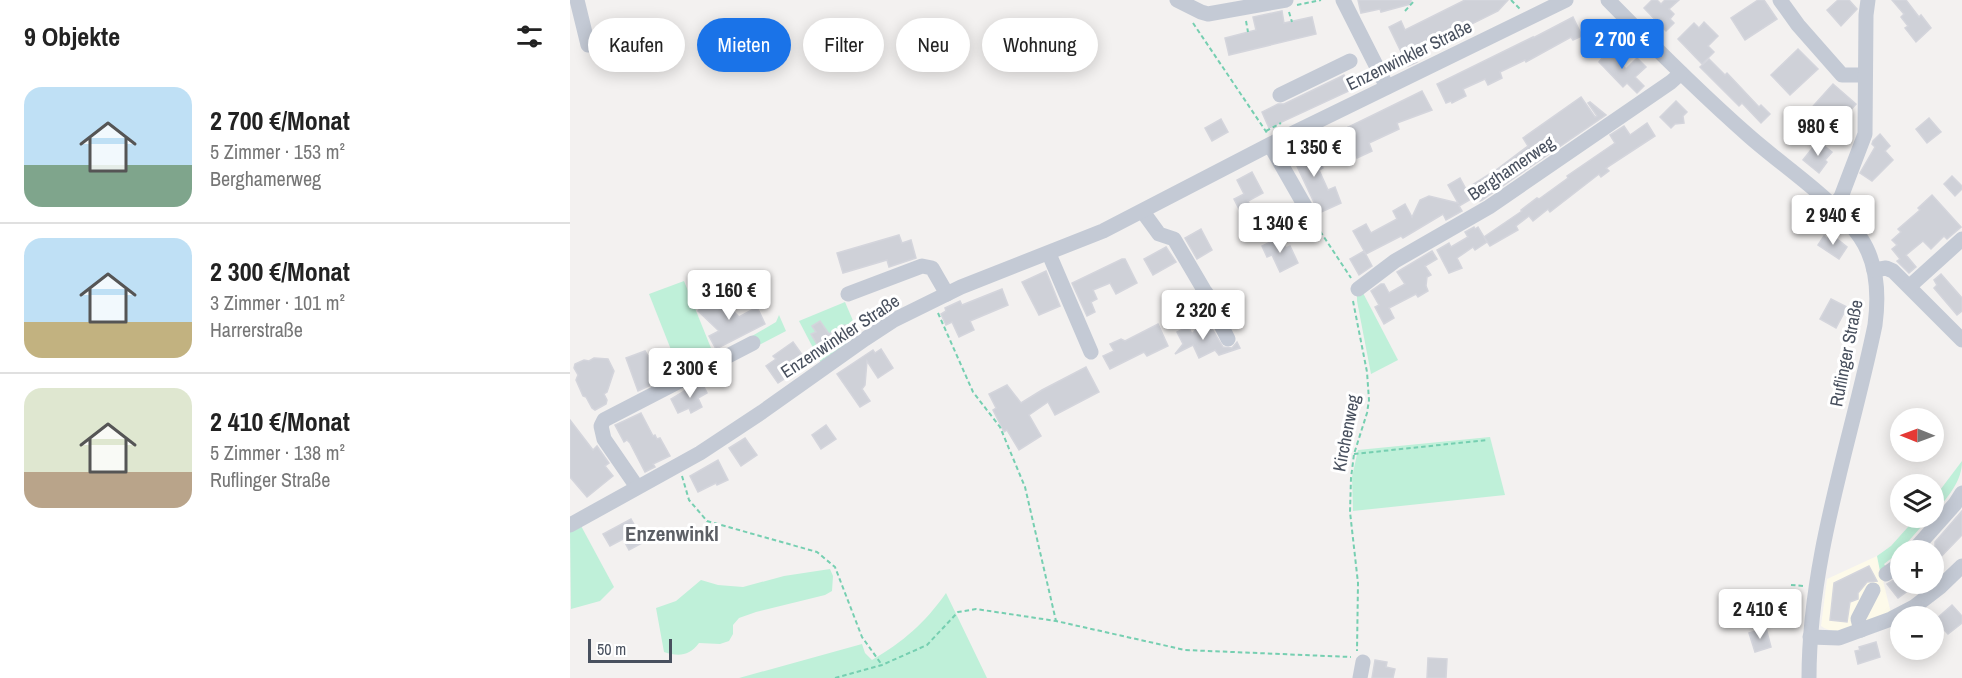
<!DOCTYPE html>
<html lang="de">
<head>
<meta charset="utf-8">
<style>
  :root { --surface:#fff; --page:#f6f6f6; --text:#222; --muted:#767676; --line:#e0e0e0; --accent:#1a73e8 }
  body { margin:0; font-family:"Archivo Narrow",sans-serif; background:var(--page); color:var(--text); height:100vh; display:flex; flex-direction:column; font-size:22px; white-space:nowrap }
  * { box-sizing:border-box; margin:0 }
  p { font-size:20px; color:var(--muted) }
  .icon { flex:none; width:33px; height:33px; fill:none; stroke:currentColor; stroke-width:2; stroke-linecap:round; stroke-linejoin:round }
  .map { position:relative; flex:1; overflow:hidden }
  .drawer { display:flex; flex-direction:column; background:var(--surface); width:570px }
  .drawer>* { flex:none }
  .hud { position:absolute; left:18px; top:18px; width:570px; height:54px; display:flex; gap:12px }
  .needle { width:39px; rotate:271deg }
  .controls { position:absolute; left:1320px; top:408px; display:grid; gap:12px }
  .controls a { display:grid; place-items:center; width:54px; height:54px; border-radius:50%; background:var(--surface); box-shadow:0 3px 15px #0003; font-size:30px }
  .scale { position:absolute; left:18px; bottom:15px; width:84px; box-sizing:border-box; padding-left:6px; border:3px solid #48505e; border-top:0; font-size:16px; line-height:21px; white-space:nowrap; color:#48505e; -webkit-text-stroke:4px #fff; paint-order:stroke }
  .price { position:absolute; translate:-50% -51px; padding:0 14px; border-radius:6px; background:#fff; color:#222; font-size:20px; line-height:39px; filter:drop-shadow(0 2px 3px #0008) }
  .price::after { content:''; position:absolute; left:50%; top:36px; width:18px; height:14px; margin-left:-9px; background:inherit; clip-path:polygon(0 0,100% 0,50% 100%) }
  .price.active { background:var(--accent); color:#fff }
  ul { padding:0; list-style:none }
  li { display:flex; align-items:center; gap:18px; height:150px; padding:0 24px }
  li+li { border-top:2px solid var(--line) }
  li span { display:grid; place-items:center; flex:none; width:168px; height:120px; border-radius:18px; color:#555 }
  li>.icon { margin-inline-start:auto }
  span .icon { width:72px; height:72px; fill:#fffc; stroke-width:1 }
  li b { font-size:26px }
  h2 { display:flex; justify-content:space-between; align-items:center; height:72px; padding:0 24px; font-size:26px }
  .pill { padding:0 21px; border-radius:27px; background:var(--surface); box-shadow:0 3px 15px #0003; font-size:21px; line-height:54px }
  .pill.active { background:var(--accent); color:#fff }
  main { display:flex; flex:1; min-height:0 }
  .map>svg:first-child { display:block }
  .commercial { fill:#fdfaea }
  .green { fill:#bff0d9 }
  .building { fill:#cfd1d8; stroke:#d4d5dc; stroke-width:1.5 }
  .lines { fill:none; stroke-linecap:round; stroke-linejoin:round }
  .path { stroke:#76cfb1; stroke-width:2; stroke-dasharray:4.5 3; stroke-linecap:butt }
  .minor { stroke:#c4cad5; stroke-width:15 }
  .labels { text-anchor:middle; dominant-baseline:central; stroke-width:6; stroke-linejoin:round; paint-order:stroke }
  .street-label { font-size:18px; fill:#48505e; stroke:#fff }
  .quarter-label { font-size:21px; font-weight:bold; fill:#5c5f65; stroke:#fff }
</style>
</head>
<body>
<main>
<section class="drawer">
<h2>9 Objekte<svg class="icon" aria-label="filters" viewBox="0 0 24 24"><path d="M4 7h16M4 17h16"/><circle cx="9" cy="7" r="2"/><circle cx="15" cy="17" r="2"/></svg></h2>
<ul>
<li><span style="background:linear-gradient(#bfe0f5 65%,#7fa58c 0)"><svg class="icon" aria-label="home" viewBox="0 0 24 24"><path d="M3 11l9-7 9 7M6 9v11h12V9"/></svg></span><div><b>2 700 €/Monat</b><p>5 Zimmer · 153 m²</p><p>Berghamerweg</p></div></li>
<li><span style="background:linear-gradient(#bfe0f5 70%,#c2b280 0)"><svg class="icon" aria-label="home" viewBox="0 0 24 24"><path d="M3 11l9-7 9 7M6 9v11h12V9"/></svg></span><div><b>2 300 €/Monat</b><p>3 Zimmer · 101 m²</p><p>Harrerstraße</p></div></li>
<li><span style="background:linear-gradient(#dfe7d0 70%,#b9a48a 0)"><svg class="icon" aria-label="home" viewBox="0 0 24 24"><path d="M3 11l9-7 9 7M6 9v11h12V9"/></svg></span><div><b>2 410 €/Monat</b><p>5 Zimmer · 138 m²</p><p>Ruflinger Straße</p></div></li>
</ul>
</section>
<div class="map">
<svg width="1392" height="678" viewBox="0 0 1392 678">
  <rect width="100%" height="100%" fill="#f3f1f0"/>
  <polygon class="commercial" points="1307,556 1321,613 1265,632 1254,628 1251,626 1257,579"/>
  <g class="green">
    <polygon points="114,281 145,358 111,375 79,294"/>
    <polygon points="792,291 828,360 801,374 787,301 787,295"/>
    <polygon points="275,302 290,337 252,365 229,321"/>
    <polygon points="209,315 216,331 187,346 182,336 206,322"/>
    <polygon points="920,437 935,495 783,511 782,477 788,450"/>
    <path d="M1392,461C1392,482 1377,498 1364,513V498Z"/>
    <polygon points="1346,518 1359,518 1327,554 1314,564 1316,567 1310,571 1307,556 1321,546"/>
    <polygon points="10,524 44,587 30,601 1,609 0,531"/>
    <path d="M260,569L263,576L262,591L255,595L186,612L169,618L163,625V634L159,641L150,644L129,643C119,656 109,657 94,652L86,608L106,601L131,580L148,585L173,587L214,576Z"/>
    <path d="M376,593L417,678H169L292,644L295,653L302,660C334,641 354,624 376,593Z"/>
  </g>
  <g class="building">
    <polygon points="788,0 841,0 841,4 811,12 810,9 791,13"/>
    <polygon points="895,0 938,0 928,11 843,53 847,62 838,66 819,27 831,21 835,30"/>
    <polygon points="1082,0 1087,0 1091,4 1095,0 1109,0 1099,9 1104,14 1100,19 1104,23 1096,31 1074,8"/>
    <polygon points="1188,0 1194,0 1207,19 1175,40 1161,18"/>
    <polygon points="1268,0 1279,0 1287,9 1271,26 1257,10"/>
    <polygon points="1322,0 1336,0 1349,17 1351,15 1361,28 1346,42 1335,28 1338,26 1331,17 1334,14"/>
    <polygon points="712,11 714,23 742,17 746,34 659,55 655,38 686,30 683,17"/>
    <polygon points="1003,17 1012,36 1003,40 1001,37 956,62 955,60 930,72 932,78 918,85 915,79 893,89 896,96 882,103 881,101 876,103 867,84 963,37 963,38"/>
    <polygon points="1134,22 1148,36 1138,46 1144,52 1132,64 1108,39 1124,23 1129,28"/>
    <polygon points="1034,45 1056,69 1067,58 1076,67 1065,77 1074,86 1067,93 1057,83 1053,87 1029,62 1033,57 1027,52"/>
    <polygon points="1228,49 1248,69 1220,95 1201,75"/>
    <polygon points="1139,59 1155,75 1157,73 1189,107 1191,105 1200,114 1191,123 1172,103 1169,106 1130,67"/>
    <polygon points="774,75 781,90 699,128 692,112 708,104 714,104"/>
    <polygon points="1263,84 1286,104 1260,133 1237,113"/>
    <polygon points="852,91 862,110 827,123 829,129 799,143 802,151 787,158 778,138 772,141 768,132"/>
    <polygon points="1011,97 1025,117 1027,116 1018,103 1020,102 1036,115 912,200 910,201 906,196 889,206 892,211 876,220 873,214 833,238 831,236 796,254 783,231 796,224 801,233 827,219 823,211 835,204 842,217 850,200 859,196 888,203 878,185 890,178 896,189 926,170 958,146 953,138"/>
    <polygon points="1106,101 1117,112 1113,116 1114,123 1105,124 1101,128 1090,117"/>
    <polygon points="1359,118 1371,132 1357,143 1346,129"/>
    <polygon points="651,119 658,132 642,141 635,128"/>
    <polygon points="1077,123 1085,136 1036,168 1039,171 1031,177 1029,174 980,212 978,209 963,221 959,216 946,226 948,230 920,246 914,237 952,211 951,210 967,198 969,199 998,178 997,176 1045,143 1040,135 1054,126 1060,135"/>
    <polygon points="1310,134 1320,146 1315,151 1323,160 1302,181 1290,173 1305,147 1302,144 1303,141"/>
    <polygon points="736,141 742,155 746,152 753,168 749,170 758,190 765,187 771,203 749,213 719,149"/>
    <polygon points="1248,141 1262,152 1255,160 1257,162 1249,173 1233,160"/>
    <polygon points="682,172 693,193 678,201 682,209 672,215 664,199 674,194 667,180"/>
    <polygon points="1382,176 1392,186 1392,189 1385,196 1374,184"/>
    <polygon points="1362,195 1391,227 1377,239 1374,236 1361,249 1353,241 1336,255 1346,267 1339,273 1327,261 1330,259 1322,249 1327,245 1322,240 1331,232 1328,229 1350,210 1348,208"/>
    <polygon points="904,227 905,229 908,227 917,242 905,250 903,247 887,258 892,268 879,273 867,250 879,243 881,247 898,237 895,232"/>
    <polygon points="631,229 642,250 627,259 615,238"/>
    <polygon points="1261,234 1277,247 1269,259 1248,245 1254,236 1257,239"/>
    <polygon points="329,235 332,243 341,240 346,258 319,267 317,260 273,273 267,253"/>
    <polygon points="710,237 716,248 720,246 728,263 710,272 702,255 697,257 692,246"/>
    <polygon points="596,247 606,262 583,275 574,259"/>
    <polygon points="794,251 802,266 789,275 780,259"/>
    <polygon points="862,251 867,259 855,266 861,275 857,277 856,286 858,291 848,297 846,294 819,308 824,318 814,324 805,307 809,305 801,291 811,284 814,284 819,293 835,284 827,272"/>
    <polygon points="552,259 555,259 567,283 546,294 540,283 523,290 527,299 521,302 525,312 517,316 502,283"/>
    <polygon points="476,271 490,306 469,315 452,282"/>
    <polygon points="1371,274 1392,298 1392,311 1387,315 1364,288 1367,285 1364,280"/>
    <polygon points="432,289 438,305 400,321 404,330 389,337 382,322 376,325 371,314 376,311 375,308 390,301 392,305"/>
    <polygon points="145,292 169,317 187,307 195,324 146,349 139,336 149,331 128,311"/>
    <polygon points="1261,299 1277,307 1266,328 1250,319"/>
    <polygon points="250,321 259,334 275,325 282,333 254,356 241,334 246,332 242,326"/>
    <polygon points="588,324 598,346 577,356 574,352 540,369 533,356 544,351 540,344 551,339 555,341"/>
    <polygon points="631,324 636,324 642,329 653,347 662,348 667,342 670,348 649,355 645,350 629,358 623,345 605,354 613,344 607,332 618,326 622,334"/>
    <polygon points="223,342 236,360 226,367 228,370 208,383 196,366 206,359 203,356"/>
    <polygon points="311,349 323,368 308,378 297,361 295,385 292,389 300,401 290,407 267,374 303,350 305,353"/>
    <polygon points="75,351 78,356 90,352 95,365 78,372 83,384 68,391 56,358"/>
    <polygon points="24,358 38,359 44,371 37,392 34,394 37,400 36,404 25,410 22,408 16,397 13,396 6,380 8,375 4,368 5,364 14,360 19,361"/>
    <polygon points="516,367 529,392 485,415 478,402 459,415 471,436 449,450 437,430 434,432 423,410 426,408 419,394 437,385 451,403 472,390"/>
    <polygon points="131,381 137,393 128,398 132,407 121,413 119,408 108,413 101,399"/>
    <polygon points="71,413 83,436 85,435 87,439 90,438 100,456 83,464 85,467 75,472 60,443 57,440 54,442 45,425"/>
    <polygon points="0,420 23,450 27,446 39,463 35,466 43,476 17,497 0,477"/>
    <polygon points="256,425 266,439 251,449 242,435"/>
    <polygon points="175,438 187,455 171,466 159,448"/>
    <polygon points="148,460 158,480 147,485 146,483 128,492 120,476"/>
    <polygon points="1392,511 1392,535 1365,563 1365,542"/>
    <polygon points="61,519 74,542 59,550 53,539 40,546 33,534"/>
    <polygon points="1299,566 1307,581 1297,582 1288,593 1288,599 1280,602 1277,622 1260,620 1264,583"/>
    <polygon points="1329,577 1330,584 1334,584 1339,590 1328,598 1317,584"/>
    <polygon points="1217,598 1224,611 1212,617 1206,603"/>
    <polygon points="1382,605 1392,616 1392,623 1378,634 1365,620"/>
    <polygon points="1196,628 1201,647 1185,652 1179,633"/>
    <polygon points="1306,642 1310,657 1288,664 1285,651 1290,650 1289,647"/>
    <polygon points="858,658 877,659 876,678 857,678"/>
    <polygon points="805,660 817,662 816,667 825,669 823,678 802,678"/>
  </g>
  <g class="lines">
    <g class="path">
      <polyline points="941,0 950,9"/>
      <polyline points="727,5 751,0"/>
      <polyline points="835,11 845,0"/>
      <polyline points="719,12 722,22"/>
      <polyline points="676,21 678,32"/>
      <polyline points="623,23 697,133"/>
      <polyline points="696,131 711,123"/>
      <polyline points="746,225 781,278"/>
      <polyline points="783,301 797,372 799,400 797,413 784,454 781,478 780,512 788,583 787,651"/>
      <polyline points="368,313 403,392 430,427 455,487 486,621"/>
      <polyline points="784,454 917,440"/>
      <polyline points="112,476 119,500 137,521 247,552 265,567 292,637 312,665"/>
      <polyline points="1221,585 1234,586"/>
      <polyline points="265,678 312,665 357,645 388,612 406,609 486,621 615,650 781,657"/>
    </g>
    <g class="minor">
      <polyline points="7,0 18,45"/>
      <polyline points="607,0 631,12 638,14 716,0"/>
      <polyline points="773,0 817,87"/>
      <path d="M1038,0C1084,47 1130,93 1179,136C1214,167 1264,199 1290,237C1308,263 1309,295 1305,325C1281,442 1239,557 1239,678"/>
      <polyline points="1210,0 1228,25 1272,75 1295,75"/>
      <polyline points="710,95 780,61"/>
      <polyline points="700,145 740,215"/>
      <polyline points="1263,207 1271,197 1295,134 1296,15 1298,0"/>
      <polyline points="573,212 589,234 604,239 634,290 649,311 652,327 658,339"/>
      <polyline points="479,254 521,352"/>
      <polyline points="1304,270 1316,268 1323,271 1392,340"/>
      <polyline points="1340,286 1392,239"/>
      <polyline points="788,289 825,261 919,207 1101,82 1111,73"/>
      <polyline points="278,294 352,266 362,268 377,294"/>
      <polyline points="67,487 34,439 31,426 34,420 183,343"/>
      <polyline points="0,525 130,453 192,412 295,339 324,320 391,287 533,231 703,143 996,0"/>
      <polyline points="1344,550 1385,504 1392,493"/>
      <polyline points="1316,574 1330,564"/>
      <polyline points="1291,630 1288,619 1303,590"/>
      <polyline points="1240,637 1269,638 1321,619 1344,607 1370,587 1392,566"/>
      <polyline points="790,678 793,662"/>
    </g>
  </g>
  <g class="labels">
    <g class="street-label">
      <text transform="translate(839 55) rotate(-26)">Enzenwinkler Straße</text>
      <text transform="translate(941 168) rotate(-34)">Berghamerweg</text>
      <text transform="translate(270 336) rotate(-33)">Enzenwinkler Straße</text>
      <text transform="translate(1276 353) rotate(-79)">Ruflinger Straße</text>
      <text transform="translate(776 433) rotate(-79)">Kirchenweg</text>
    </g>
    <g class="quarter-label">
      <text x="102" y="533">Enzenwinkl</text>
    </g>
  </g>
</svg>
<div class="controls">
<a><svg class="needle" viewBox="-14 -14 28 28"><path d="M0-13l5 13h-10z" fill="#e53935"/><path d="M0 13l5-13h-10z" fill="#767676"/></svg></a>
<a><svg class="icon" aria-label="layers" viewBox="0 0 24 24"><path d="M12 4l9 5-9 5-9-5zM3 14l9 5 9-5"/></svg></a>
<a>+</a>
<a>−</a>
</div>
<div class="scale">50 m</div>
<b class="price active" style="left:1052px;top:70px">2 700 €</b>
<b class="price" style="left:1248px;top:157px">980 €</b>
<b class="price" style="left:744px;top:178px">1 350 €</b>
<b class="price" style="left:1263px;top:246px">2 940 €</b>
<b class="price" style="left:710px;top:254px">1 340 €</b>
<b class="price" style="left:159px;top:321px">3 160 €</b>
<b class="price" style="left:633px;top:341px">2 320 €</b>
<b class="price" style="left:120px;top:399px">2 300 €</b>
<b class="price" style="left:1190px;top:640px">2 410 €</b>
<div class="hud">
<a class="pill">Kaufen</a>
<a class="pill active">Mieten</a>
<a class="pill">Filter</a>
<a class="pill">Neu</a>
<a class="pill">Wohnung</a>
</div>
</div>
</main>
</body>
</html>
